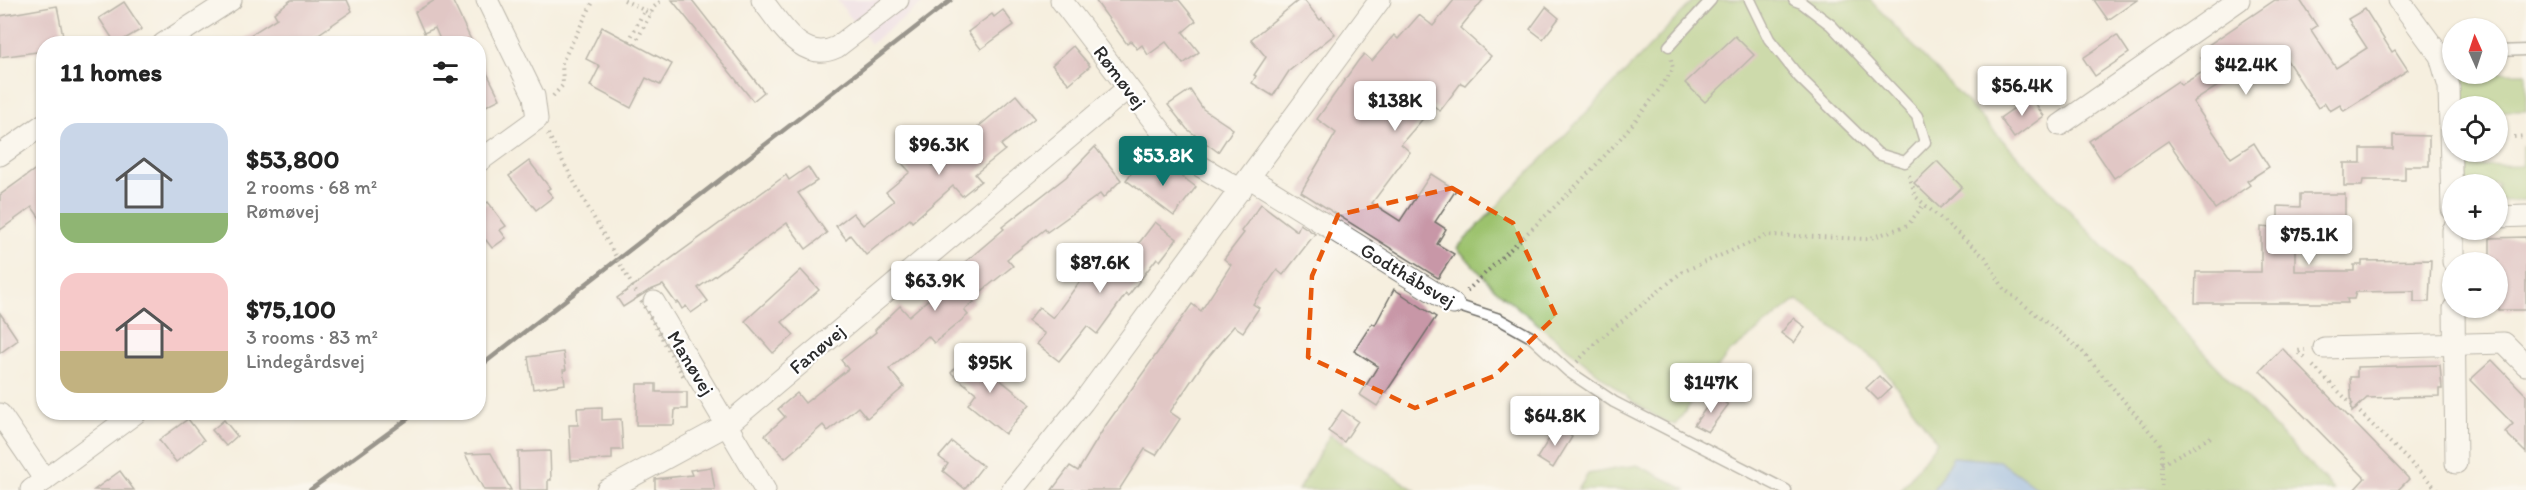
<!DOCTYPE html>
<html lang="en">
<head>
<meta charset="utf-8">
<style>
  :root { --surface:#fff; --page:#f6f6f6; --text:#222; --muted:#767676; --accent:#0f766e }
  body { margin:0; font-family:Itim,sans-serif; background:var(--page); color:var(--text); height:100vh; display:flex; flex-direction:column; font-size:22px; white-space:nowrap }
  * { box-sizing:border-box; margin:0 }
  p { font-size:20px; color:var(--muted) }
  .icon { flex:none; width:33px; height:33px; fill:none; stroke:currentColor; stroke-width:2; stroke-linecap:round; stroke-linejoin:round }
  .map { position:relative; flex:1; overflow:hidden }
  .sheet { position:absolute; left:36px; top:36px; width:450px; height:384px; display:flex; flex-direction:column; background:var(--surface); border-radius:24px; box-shadow:0 2px 4px #0004 }
  .sheet>* { flex:none }
  .needle { width:39px; rotate:357deg }
  .tools { position:absolute; left:2442px; top:18px; display:grid; gap:12px }
  .tools a { display:grid; place-items:center; width:66px; height:66px; border-radius:50%; background:var(--surface); box-shadow:0 2px 4px #0004; font-size:30px }
  .price { position:absolute; translate:-50% -51px; padding:0 14px; border-radius:6px; background:#fff; color:#222; font-size:20px; line-height:39px; filter:drop-shadow(0 2px 3px #0008) }
  .price::after { content:''; position:absolute; left:50%; top:36px; width:18px; height:14px; margin-left:-9px; background:inherit; clip-path:polygon(0 0,100% 0,50% 100%) }
  .price.current { background:var(--accent); color:#fff }
  ul { padding:0; list-style:none }
  li { display:flex; align-items:center; gap:18px; height:150px; padding:0 24px }
  li span { display:grid; place-items:center; flex:none; width:168px; height:120px; border-radius:18px; color:#555 }
  li>.icon { margin-inline-start:auto }
  span .icon { width:72px; height:72px; fill:#fffc; stroke-width:1 }
  li b { font-size:26px }
  h2 { display:flex; justify-content:space-between; align-items:center; height:72px; padding:0 24px; font-size:26px }
  .map>svg:first-child { display:block }
  .built { fill:#e9d2ed }
  .green { fill:#9cc26d; stroke:#64764c; stroke-width:1.5 }
  .water { fill:#7cabe6; stroke:#546b88; stroke-width:1.5 }
  .building { fill:#c897a7 }
  .lines { fill:none; stroke-linecap:round; stroke-linejoin:round }
  .service-casing { stroke:#72706a; stroke-width:13 }
  .minor-casing { stroke:#72706a; stroke-width:23 }
  .path { stroke:#72706a; stroke-width:4; stroke-dasharray:1.5 4.5; stroke-linecap:butt }
  .service { stroke:#fff; stroke-width:10 }
  .minor { stroke:#fff; stroke-width:21 }
  .rail { stroke:#2b2b2b; stroke-width:4.5 }
  .path-bridge { stroke:#72706a; stroke-width:4; stroke-dasharray:1.5 4.5; stroke-linecap:butt }
  .marked { fill:none; stroke:#e8590c; stroke-width:4.5; stroke-dasharray:12 8; stroke-linejoin:round }
  .labels { text-anchor:middle; dominant-baseline:central; stroke-width:4.5; stroke-linejoin:round; paint-order:stroke }
  .street-label { font-size:20px; fill:#2b2b2b; stroke:#fff }
</style>
</head>
<body>
<div class="map">
<svg width="2526" height="490" viewBox="0 0 2526 490">
  <rect width="100%" height="100%" fill="#fff"/>
  <filter id="ink" filterUnits="userSpaceOnUse"><feTurbulence type="fractalNoise" baseFrequency=".0167" numOctaves="2"/><feDisplacementMap in="SourceGraphic" scale="12" xChannelSelector="R" yChannelSelector="G"/><feConvolveMatrix kernelMatrix="1 2 1 2 8 2 1 2 1" color-interpolation-filters="sRGB"/></filter>
  <filter id="wash" filterUnits="userSpaceOnUse"><feTurbulence type="fractalNoise" baseFrequency=".008" numOctaves="4" result="noise"/><feDisplacementMap in="SourceGraphic" scale="24" xChannelSelector="R" yChannelSelector="G"/><feGaussianBlur stdDeviation="1.35" result="paint"/><feColorMatrix in="noise" values="0 0 0 0 0 0 0 0 0 0 0 0 0 0 0 0 0 1.4 0 .05"/><feComposite in="paint" operator="in"/></filter>
  <g filter="url(#wash)">
    <rect width="100%" height="100%" fill="#f6efdf"/>
    <polygon class="built" points="837,0 926,0 871,44"/>
    <g class="green">
      <polygon points="1694,0 1870,0 2334,490 2040,490 1999,461 1953,457 1933,490 1901,490 1937,442 1879,363 1797,300 1728,354 1675,425 1660,419 1633,402 1495,289 1457,248"/>
      <polygon points="2526,73 2526,111 2498,111 2498,106 2464,106 2463,74"/>
      <polygon points="2522,146 2526,146 2526,200 2498,201 2498,184 2466,183 2465,166 2522,165"/>
      <polygon points="1330,435 1415,490 1298,490"/>
      <polygon points="1637,465 1687,490 1578,490 1588,474"/>
    </g>
    <polygon class="water" points="1953,457 1999,461 2040,490 1933,490"/>
    <g id="blocks">
      <g class="building">
        <polygon points="291,0 347,0 352,11 304,44 236,44 277,18 274,13"/>
        <polygon points="435,0 452,0 473,44 442,44 435,28 424,33 415,12"/>
        <polygon points="672,0 692,0 764,92 753,101"/>
        <polygon points="1095,0 1179,0 1196,21 1183,32 1199,52 1183,64 1166,42 1148,55 1142,45 1137,49 1131,41 1127,44"/>
        <polygon points="1299,0 1304,0 1320,20 1322,18 1335,34 1289,71 1273,96 1252,83 1256,76 1254,75 1266,57 1251,39"/>
        <polygon points="1454,0 1483,0 1460,28 1491,56 1465,85 1461,83 1440,111 1434,106 1401,144 1410,152 1372,203 1400,221 1431,174 1456,190 1435,222 1446,229 1437,244 1454,254 1438,278 1301,192 1336,133 1317,119 1358,61 1364,54 1372,61 1394,35 1398,39 1419,15 1433,26"/>
        <polygon points="2094,0 2137,0 2108,20"/>
        <polygon points="2275,0 2300,0 2317,26 2311,30 2336,68 2367,48 2348,19 2365,9 2392,52 2395,50 2408,70 2344,111 2340,105 2330,111 2325,103 2318,108 2281,51 2273,56 2270,52 2193,102 2231,158 2254,143 2269,167 2247,181 2250,185 2215,209 2168,141 2114,178 2089,141 2178,81 2181,85 2208,69 2201,58 2208,54 2204,48"/>
        <polygon points="124,2 142,29 116,44 99,18"/>
        <polygon points="57,6 63,36 50,38 50,44 44,44 44,51 0,57 0,16"/>
        <polygon points="1546,7 1559,18 1543,39 1530,29"/>
        <polygon points="1003,10 1014,25 981,49 968,32 992,14 994,17"/>
        <polygon points="602,27 672,64 660,85 646,78 631,108 590,86 600,66 586,59"/>
        <polygon points="2117,35 2129,53 2095,76 2083,58"/>
        <polygon points="1735,36 1754,55 1705,102 1685,83"/>
        <polygon points="1073,46 1090,66 1069,84 1052,65"/>
        <polygon points="478,55 500,99 478,110"/>
        <polygon points="1190,90 1203,109 1233,129 1218,152 1187,129 1168,105"/>
        <polygon points="1016,95 1035,118 1001,145 1005,150 975,174 981,181 962,196 953,186 912,222 910,219 866,255 850,235 846,239 836,226 853,213 863,225 894,201 886,192 910,172 899,160 915,146 932,166"/>
        <polygon points="2030,97 2044,116 2014,138 2000,118"/>
        <polygon points="2393,135 2429,136 2429,166 2405,166 2405,180 2363,180 2362,186 2344,186 2344,163 2361,163 2361,149 2393,149"/>
        <polygon points="1095,147 1121,180 1103,198 1100,194 1047,232 1045,229 1007,259 1013,266 972,299 974,302 964,310 968,315 934,343 928,336 889,369 904,387 867,418 858,407 828,431 823,425 785,458 765,435 785,417 778,409 797,393 805,403 848,369 841,360 876,332 875,330 900,306 909,316 940,289 937,286 1004,229 1002,227 1066,177"/>
        <polygon points="529,161 550,188 547,190 553,197 536,210 509,176"/>
        <polygon points="1937,161 1962,187 1940,208 1914,183"/>
        <polygon points="44,163 44,224 32,207 0,230 0,195"/>
        <polygon points="1139,163 1155,175 1164,163 1196,187 1174,216 1126,180"/>
        <polygon points="808,167 817,181 798,193 827,233 806,249 787,223 698,288 708,301 691,313 686,306 682,309 678,302 676,303 663,285 648,291 623,307 617,298 786,175 789,180"/>
        <polygon points="2300,194 2345,194 2345,223 2313,223 2313,238 2295,238 2295,271 2354,271 2354,265 2362,265 2362,261 2431,260 2429,302 2414,302 2414,291 2356,292 2354,299 2347,299 2348,303 2195,303 2196,272 2261,272 2261,227 2272,228 2272,220 2278,220 2278,206 2300,207"/>
        <polygon points="488,202 506,226 500,230 506,238 492,248 486,240 478,246 478,209"/>
        <polygon points="1261,204 1297,231 1300,224 1315,234 1283,275 1277,270 1253,304 1259,308 1243,332 1234,326 1204,362 1170,412 1180,419 1156,455 1145,449 1119,490 1052,490 1070,466 1078,471 1106,425 1192,304 1201,311 1231,265 1224,259 1244,233 1241,231"/>
        <polygon points="1155,222 1177,239 1160,261 1157,258 1128,296 1126,294 1097,334 1087,326 1059,361 1037,344 1045,334 1028,321 1039,307 1053,318 1086,273 1092,281 1111,256 1119,263 1123,258 1126,260"/>
        <polygon points="2526,237 2526,310 2498,310 2498,262 2490,262 2490,238"/>
        <polygon points="801,270 819,290 782,322 794,335 773,353 745,321"/>
        <polygon points="1394,289 1436,317 1377,406 1360,395 1378,366 1354,351 1372,323 1375,325"/>
        <polygon points="0,313 18,340 0,353"/>
        <polygon points="1793,318 1805,327 1794,343 1781,333"/>
        <polygon points="2282,348 2409,479 2398,490 2354,490 2365,478 2260,371"/>
        <polygon points="563,352 566,370 563,370 565,384 533,389 528,357"/>
        <polygon points="967,353 1030,404 1005,434 968,404 976,393 951,373"/>
        <polygon points="2492,360 2526,395 2526,453 2505,432 2513,424 2470,380"/>
        <polygon points="2440,365 2442,389 2439,389 2439,396 2367,398 2352,412 2350,377 2357,377 2357,367"/>
        <polygon points="1879,376 1891,388 1878,400 1866,388"/>
        <polygon points="637,384 656,384 656,392 687,392 687,409 675,409 674,425 636,425"/>
        <polygon points="1715,395 1728,405 1708,432 1694,425"/>
        <polygon points="602,407 602,420 621,419 623,450 612,450 612,459 571,461 569,425 578,425 577,408"/>
        <polygon points="1342,410 1358,421 1344,442 1328,431"/>
        <polygon points="188,419 204,440 176,462 159,440"/>
        <polygon points="224,420 237,436 226,446 212,430"/>
        <polygon points="1557,426 1572,437 1553,468 1537,458"/>
        <polygon points="952,442 983,466 965,489 943,471 948,464 939,457"/>
        <polygon points="550,451 551,480 548,480 548,490 519,490 518,452"/>
        <polygon points="491,453 511,490 484,490 465,454"/>
        <polygon points="711,467 715,490 655,490 655,479 692,475 690,470"/>
        <polygon points="120,471 134,490 94,490"/>
      </g>
    </g>
  </g>
  <g filter="url(#ink)">
    <use href="#blocks" fill-opacity="0" stroke="#72706a" stroke-width="1.5"/>
    <g class="lines">
      <defs>
        <g id="service">
          <polyline points="1750,0 1769,39 1799,77 1878,154 1905,162 1925,142 1917,116 1831,25 1802,3 1794,0"/>
          <polyline points="1669,46 1711,0"/>
          <polyline points="2498,51 2526,50"/>
          <polyline points="1453,304 1499,319 1531,337 1568,371 1614,402 1786,490"/>
        </g>
        <g id="minor">
          <path d="M762,0C781,24 802,64 837,47L898,0"/>
          <polyline points="1061,0 1178,153 1241,190"/>
          <polyline points="2399,0 2440,56 2449,87 2452,209"/>
          <polyline points="163,44 231,0"/>
          <polyline points="2060,125 2239,0"/>
          <polyline points="0,155 44,124"/>
          <polyline points="478,162 537,119 534,96 487,0"/>
          <polyline points="1250,178 1453,304"/>
          <polyline points="2498,217 2526,216"/>
          <polyline points="2453,230 2453,262"/>
          <polyline points="654,302 765,490"/>
          <polyline points="2454,308 2456,463"/>
          <polyline points="2324,348 2504,343 2526,365"/>
          <polyline points="0,414 45,480"/>
          <polyline points="31,490 137,412"/>
          <polyline points="607,490 727,425 1128,88"/>
          <polyline points="1012,490 1083,402 1380,0"/>
        </g>
      </defs>
      <use href="#service" class="service-casing"/>
      <use href="#minor" class="minor-casing"/>
      <g class="path">
        <polyline points="624,0 651,14"/>
        <polyline points="629,41 644,11"/>
        <polyline points="635,44 654,7 662,0"/>
        <polyline points="553,96 563,85 562,62 594,0"/>
        <polyline points="548,134 585,202"/>
        <polyline points="2514,137 2526,136"/>
        <polyline points="1909,175 1916,197 1985,257 2004,289 2081,350 2162,446 2162,490"/>
        <path d="M1467,291C1538,221 1619,153 1673,69L1671,59"/>
        <polyline points="2305,358 2297,351 2305,350"/>
        <polyline points="1577,362 1595,343 1682,272 1768,235 1868,239 1908,225 1924,204"/>
        <polyline points="2313,366 2438,490"/>
        <polyline points="2162,464 2211,437"/>
      </g>
      <use href="#service" class="service"/>
      <use href="#minor" class="minor"/>
      <g class="rail">
        <polyline points="478,368 951,0"/>
        <polyline points="310,490 417,412"/>
      </g>
      <polyline class="path-bridge" points="585,202 684,377"/>
    </g>
  </g>
  <path d="M0 0H2526V490H0ZM1452,188L1513,223L1556,316L1494,376L1415,408L1308,357L1312,276L1338,215Z" fill="#f6efdf" fill-opacity=".55" fill-rule="evenodd"/>
  <path class="marked" d="M1452,188L1513,223L1556,316L1494,376L1415,408L1308,357L1312,276L1338,215Z"/>
  <g class="labels">
    <g class="street-label">
      <text transform="translate(1120 77) rotate(53)">Rømøvej</text>
      <text transform="translate(1408 275) rotate(31)">Godthåbsvej</text>
      <text transform="translate(817 349) rotate(-40)">Fanøvej</text>
      <text transform="translate(691 363) rotate(59)">Manøvej</text>
    </g>
  </g>
</svg>
<div class="tools">
<a><svg class="needle" viewBox="-14 -14 28 28"><path d="M0-13l5 13h-10z" fill="#e53935"/><path d="M0 13l5-13h-10z" fill="#767676"/></svg></a>
<a><svg class="icon" aria-label="locate" viewBox="0 0 24 24"><circle cx="12" cy="12" r="6"/><path d="M12 2v4M12 18v4M2 12h4M18 12h4"/></svg></a>
<a>+</a>
<a>−</a>
</div>
<b class="price" style="left:2246px;top:96px">$42.4K</b>
<b class="price" style="left:2022px;top:117px">$56.4K</b>
<b class="price" style="left:1395px;top:132px">$138K</b>
<b class="price" style="left:939px;top:176px">$96.3K</b>
<b class="price current" style="left:1163px;top:187px">$53.8K</b>
<b class="price" style="left:2309px;top:266px">$75.1K</b>
<b class="price" style="left:1100px;top:294px">$87.6K</b>
<b class="price" style="left:935px;top:312px">$63.9K</b>
<b class="price" style="left:990px;top:394px">$95K</b>
<b class="price" style="left:1711px;top:414px">$147K</b>
<b class="price" style="left:1555px;top:447px">$64.8K</b>
<section class="sheet">
<h2>11 homes<svg class="icon" aria-label="filters" viewBox="0 0 24 24"><path d="M4 7h16M4 17h16"/><circle cx="9" cy="7" r="2"/><circle cx="15" cy="17" r="2"/></svg></h2>
<ul>
<li><span style="background:linear-gradient(#c9d6e8 75%,#8fb573 0)"><svg class="icon" aria-label="home" viewBox="0 0 24 24"><path d="M3 11l9-7 9 7M6 9v11h12V9"/></svg></span><div><b>$53,800</b><p>2 rooms · 68 m²</p><p>Rømøvej</p></div></li>
<li><span style="background:linear-gradient(#f6c9c9 65%,#c2b280 0)"><svg class="icon" aria-label="home" viewBox="0 0 24 24"><path d="M3 11l9-7 9 7M6 9v11h12V9"/></svg></span><div><b>$75,100</b><p>3 rooms · 83 m²</p><p>Lindegårdsvej</p></div></li>
</ul>
</section>
</div>
</body>
</html>
